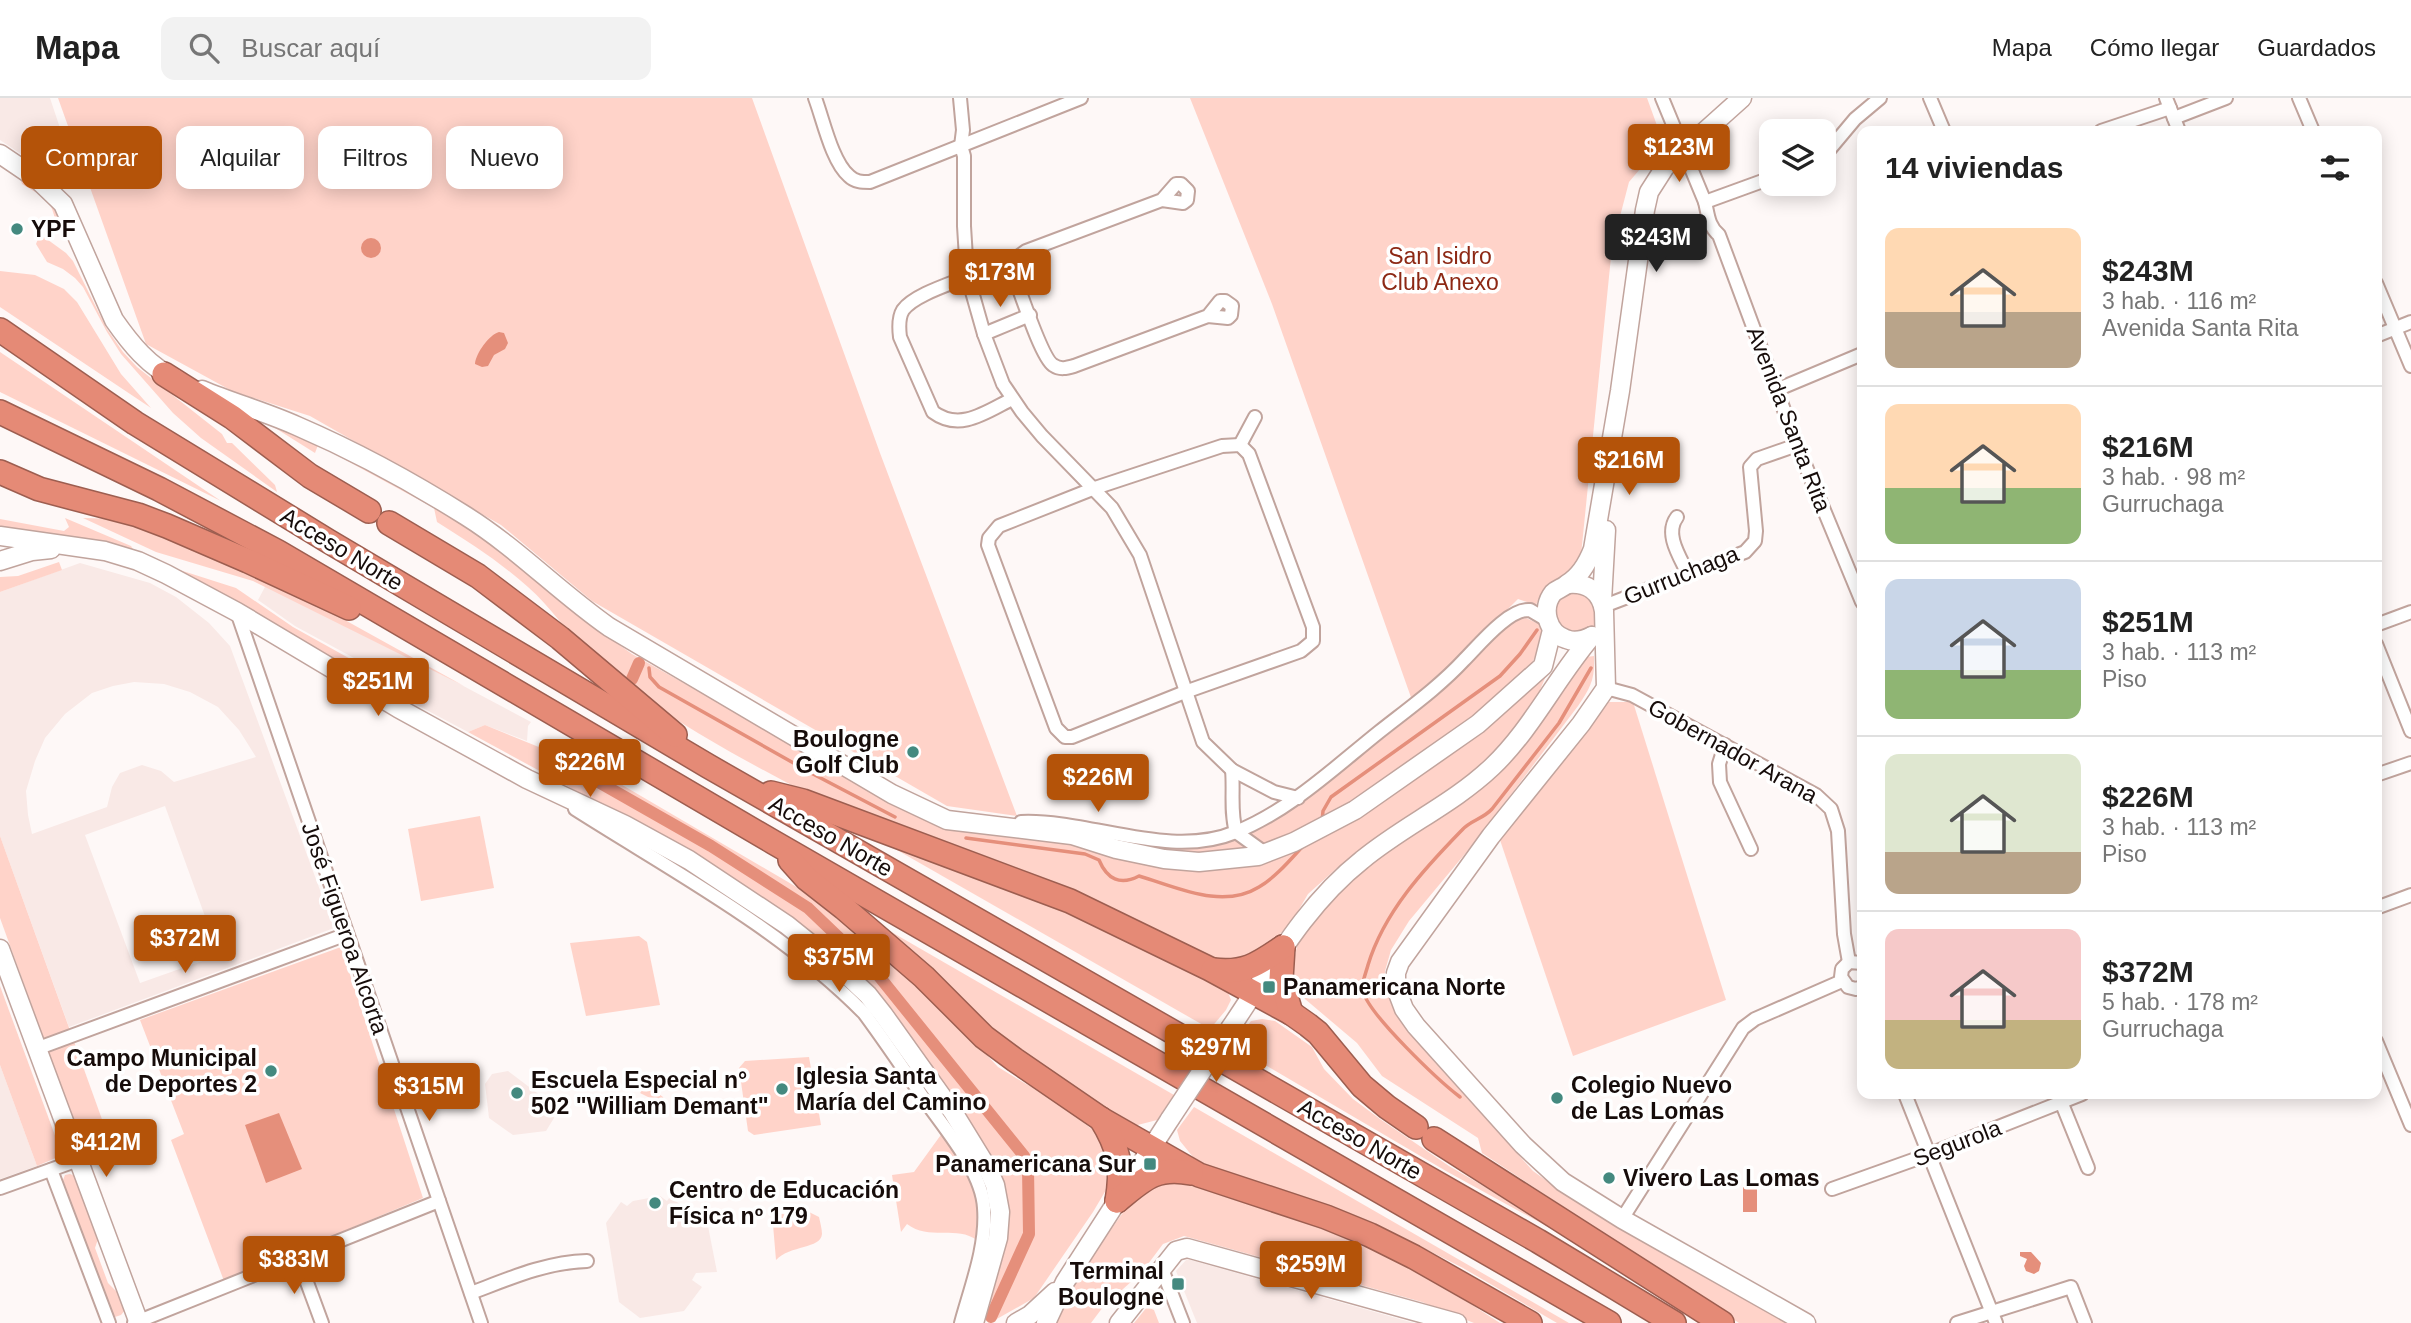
<!DOCTYPE html>
<html lang="es">
<head>
<meta charset="utf-8">
<style>
  :root { --surface:#fff; --page:#f2f2f2; --text:#222; --muted:#767676; --line:#e0e0e0; --accent:#b45309 }
  body { margin:0; font-family:Helvetica,sans-serif; background:var(--page); color:var(--text); height:100vh; display:flex; flex-direction:column; font-size:26px; white-space:nowrap }
  * { box-sizing:border-box; margin:0 }
  p { font-size:23px; color:var(--muted) }
  .icon { flex:none; width:38px; height:38px; fill:none; stroke:currentColor; stroke-width:2; stroke-linecap:round; stroke-linejoin:round }
  .map { position:relative; flex:1; overflow:hidden }
  .side { position:absolute; left:1857px; top:28px; width:525px; height:973px; display:flex; flex-direction:column; background:var(--surface); border-radius:14px; box-shadow:0 4px 18px #0003 }
  .side>* { flex:none }
  .banner { position:absolute; left:21px; top:28px; width:665px; height:63px; display:flex; gap:14px }
  .controls { position:absolute; left:1759px; top:21px; display:grid; gap:14px }
  .controls a { display:grid; place-items:center; width:77px; height:77px; border-radius:14px; background:var(--surface); box-shadow:0 4px 18px #0003; font-size:35px }
  .price { position:absolute; translate:-50% -60px; padding:0 16px; border-radius:7px; background:var(--accent); color:#fff; font-size:23px; line-height:46px; filter:drop-shadow(0 2px 4px #0008) }
  .price::after { content:''; position:absolute; left:50%; top:42px; width:21px; height:16px; margin-left:-10px; background:inherit; clip-path:polygon(0 0,100% 0,50% 100%) }
  .price.selected { background:#222; color:#fff }
  ul { padding:0; list-style:none }
  li { display:flex; align-items:center; gap:21px; height:175px; padding:0 28px }
  li+li { border-top:2px solid var(--line) }
  li span { display:grid; place-items:center; flex:none; width:196px; height:140px; border-radius:14px; color:#555 }
  li>.icon { margin-inline-start:auto }
  span .icon { width:84px; height:84px; fill:#fffc; stroke-width:1 }
  li b { font-size:30px }
  h2 { display:flex; justify-content:space-between; align-items:center; height:84px; padding:0 28px; font-size:30px }
  .chip { padding:0 24px; border-radius:14px; background:var(--surface); box-shadow:0 4px 18px #0003; font-size:24px; line-height:63px }
  .chip.selected { background:var(--accent); color:#fff }
  header { display:flex; align-items:center; gap:42px; box-sizing:border-box; height:98px; padding:0 35px; background:var(--surface); border-bottom:2px solid var(--line) }
  header strong { font-size:33px }
  nav { display:flex; gap:38px; margin-inline-start:auto; font-size:24px }
  .search { width:490px; height:63px; background:var(--page); display:flex; align-items:center; gap:18px; box-sizing:border-box; padding:0 24px; border-radius:14px; color:var(--muted); font-size:26px }
  .map>svg:first-child { display:block }
  .built { fill:#f9e9e6; fill-rule:evenodd }
  .green { fill:#ffd3c9 }
  .water { fill:#e58f7b }
  .lines { fill:none; stroke-linecap:round; stroke-linejoin:round }
  .stream { stroke:#e58f7b; stroke-width:3.5 }
  .canal { stroke:#e58f7b; stroke-width:12 }
  .street-casing { stroke:#c1a49d; stroke-width:16 }
  .secondary-casing { stroke:#c1a49d; stroke-width:21 }
  .highway-casing { stroke:#9d5e50; stroke-width:26 }
  .street { stroke:#fff; stroke-width:12 }
  .secondary { stroke:#fff; stroke-width:18 }
  .highway { stroke:#e58a76; stroke-width:23 }
  .secondary-bridge-casing { stroke:#c1a49d; stroke-width:21; stroke-linecap:butt }
  .secondary-bridge { stroke:#fff; stroke-width:18 }
  .poi-dot { fill:#44897f; stroke:#fff; stroke-width:2.5 }
  .labels { text-anchor:middle; dominant-baseline:central; stroke-width:7; stroke-linejoin:round; paint-order:stroke }
  .poi-label { font-size:23px; font-weight:bold; fill:#160c0a; stroke:#fff; text-anchor:start }
  .park-label { font-size:23px; fill:#8d2814; stroke:#fff }
  .street-label { font-size:23px; fill:#160c0a; stroke:#fff }
</style>
</head>
<body>
<header>
<strong>Mapa</strong>
<div class="search"><svg class="icon" aria-label="search" viewBox="0 0 24 24"><circle cx="10" cy="10" r="6"/><path d="M15 15l6 6"/></svg>Buscar aquí</div>
<nav><a>Mapa</a><a>Cómo llegar</a><a>Guardados</a></nav>
</header>
<div class="map">
<svg width="2411" height="1225" viewBox="0 0 2411 1225">
  <rect width="100%" height="100%" fill="#fef8f7"/>
  <g class="built">
    <polygon points="0,0 50,0 68,54 54,78 0,42"/>
    <path d="M80,465L150,485L176,499L209,525L230,548L334,830L69,929L0,738V494ZM134,584L164,586L190,594L218,609L239,632L256,659L174,684L161,673L142,667L120,675L112,689L107,709L32,736L28,717L26,693L35,663L45,640L65,616L92,595L113,588ZM165,708L219,857L140,885L85,737Z"/>
    <polygon points="266,487 390,549 531,624 528,628 527,643 485,627 468,634 381,588 376,572 295,528 258,502"/>
    <polygon points="0,967 37,1068 0,1081"/>
    <polygon points="508,973 549,1004 554,1020 546,1033 513,1037 489,1020 485,986 492,976"/>
    <polygon points="660,1098 667,1103 670,1099 703,1123 707,1123 717,1174 696,1175 692,1182 702,1189 684,1213 640,1220 619,1204 606,1125 621,1104 627,1108 633,1103"/>
    <polygon points="1187,1161 1414,1225 1197,1225 1176,1173"/>
  </g>
  <g class="green">
    <polygon points="58,0 752,0 880,355 1017,718 947,708 592,503 501,427 310,318 232,293 146,246"/>
    <polygon points="1190,0 1647,0 1663,44 1629,84 1612,149 1581,457 1566,477 1545,489 1536,507 1518,501 1413,605 1272,206"/>
    <path d="M20,80C48,98 59,107 69,139L67,142C54,133 57,119 50,107C44,97 31,92 22,86Z"/>
    <polygon points="44,139 66,155 73,163 107,231 123,254 137,269 222,336 227,345 232,345 275,387 277,394 201,340 173,315 121,256 107,234 83,189 75,180 63,171 47,164 36,146 38,141"/>
    <polygon points="0,173 35,177 64,191 77,204 121,276 151,310 0,209"/>
    <polygon points="0,254 221,403 0,294"/>
    <path d="M264,323L358,363L469,427L579,518L632,556L940,729L1077,744L1136,761L1296,747L1551,566L1540,592L1541,597L1520,628L1490,660L1455,690L1394,728L1337,770L1308,796L1294,820L1282,834L1250,862L1218,866L813,699C736,657 654,616 589,555C567,535 551,509 528,489C500,464 469,444 437,424L434,410L318,347L315,355Z"/>
    <polygon points="65,420 131,448 136,456 0,432 0,421 64,433 69,429"/>
    <polygon points="83,420 122,421 260,475 464,588 253,483 156,454"/>
    <polygon points="59,464 62,472 0,494 0,479 18,478"/>
    <polygon points="164,467 236,490 293,529 372,573 377,587"/>
    <circle cx="1576" cy="515" r="22"/>
    <polygon points="1526,520 1539,526 1542,533 1538,554 1530,568 1477,622 1353,709 1256,754 1200,759 1117,743 1201,750 1236,740 1332,679 1398,629 1461,574 1515,521"/>
    <path d="M1594,558C1595,581 1591,589 1578,608L1479,739L1409,823L1391,852L1385,873V891L1396,916L1431,960L1533,1073L1554,1088L1610,1121L1793,1225H1739L1482,1055L1478,1040L1382,978L1357,945L1305,901L1294,883L1293,866L1298,844L1301,832L1344,783L1459,702L1586,559Z"/>
    <polygon points="1609,604 1633,604 1726,902 1573,958 1500,742"/>
    <polygon points="485,627 600,674 829,808 941,908 998,969 1026,986 1047,996 1098,1036 1108,1060 1106,1092 1093,1114 1034,1200 995,1222 991,1222 986,1219 1004,1110 882,906 617,715 468,634"/>
    <polygon points="480,718 494,790 421,803 408,731"/>
    <polygon points="862,732 1074,812 1225,887 1231,902 1226,912 1210,931"/>
    <polygon points="0,738 108,1038 88,1044 79,1038 0,820"/>
    <polygon points="862,817 1174,997 1157,1022 1130,1029 1015,953"/>
    <polygon points="639,838 647,844 660,907 586,918 570,845"/>
    <polygon points="341,849 423,1100 224,1183 171,1042 184,1036 140,922"/>
    <polygon points="0,888 60,1051 58,1059 37,1068 0,967"/>
    <polygon points="1262,921 1275,923 1312,949 1324,971 1353,1001 1380,1021 1449,1068 1661,1191 1446,1073 1233,948 1251,923"/>
    <polygon points="809,959 821,1027 754,1037 748,1033 739,970 745,963"/>
    <polygon points="648,988 663,999 664,1004 660,1010 655,1006 654,1002 640,995 645,989"/>
    <polygon points="1194,1009 1569,1225 1557,1225 1463,1170 1378,1127 1202,1070 1180,1043 1177,1032"/>
    <path d="M943,1034L975,1086L981,1103L977,1142C955,1127 929,1143 907,1126L901,1134L892,1077L914,1074Z"/>
    <polygon points="70,1076 75,1078 98,1141 95,1150 108,1185 118,1195 125,1212 121,1217 115,1219 109,1215 63,1082 65,1077"/>
    <polygon points="1187,1084 1335,1132 1429,1179 1500,1225 1474,1225 1422,1204 1184,1138 1163,1146 1142,1174 1103,1209 1091,1225 1054,1225 1078,1178 1129,1106 1153,1088 1164,1085"/>
    <path d="M809,1114L819,1119C820,1124 822,1131 822,1136C821,1151 790,1147 776,1162L772,1115L791,1117Z"/>
    <polygon points="1147,1209 1154,1212 1159,1225 1134,1225"/>
  </g>
  <g class="water">
    <circle cx="371" cy="150" r="10"/>
    <path d="M499,234L504,235L508,245L505,251L494,257L488,268L482,269L475,266C476,255 489,237 499,234Z"/>
    <polygon points="279,1015 302,1071 266,1085 245,1027"/>
    <rect x="1743" y="1089" width="14" height="25"/>
    <polygon points="2020,1154 2031,1154 2041,1165 2039,1173 2034,1176 2026,1173 2024,1168 2027,1161 2020,1158"/>
  </g>
  <g class="lines">
    <g class="stream">
      <polyline points="649,570 650,579 659,589 813,676 895,719"/>
      <polyline points="1322,724 1323,713 1331,699 1500,578 1520,556 1537,532"/>
      <path d="M966,740L1085,756L1099,762C1107,781 1120,788 1139,778C1177,789 1222,812 1259,789C1276,779 1290,762 1303,748"/>
      <path d="M1460,999C1439,983 1368,916 1363,893C1361,885 1366,875 1368,867C1384,814 1424,771 1462,732C1471,722 1483,721 1492,711L1559,625L1591,570"/>
    </g>
    <g class="canal">
      <polyline points="632,581 639,565"/>
      <polyline points="588,673 588,678 711,748 808,810 878,877 1024,1058 1028,1070 1029,1136 991,1219"/>
    </g>
    <defs>
      <g id="street">
        <path d="M815,0C823,21 832,64 849,78C855,84 862,84 870,84L1081,0"/>
        <polyline points="960,0 963,32 961,48 964,58 964,128 967,176 984,236 1003,286 1022,314 1042,338 1112,410 1140,457 1203,644 1232,672 1274,694 1298,700"/>
        <path d="M1662,0L1705,104C1708,116 1708,128 1719,137L1797,347L1862,504"/>
        <polyline points="1930,0 1944,33"/>
        <polyline points="2166,0 2179,33"/>
        <polyline points="2299,0 2313,33"/>
        <polyline points="2174,20 2226,0"/>
        <polyline points="2101,33 2170,10"/>
        <polyline points="1824,58 1855,21 1880,0"/>
        <path d="M1162,102L1183,105L1187,102L1188,93L1181,86H1176L1162,102L1026,153L1015,161L1013,175C1020,192 1041,259 1053,267C1060,272 1067,270 1074,268L1208,218L1228,220L1231,217L1232,208L1225,203H1220L1208,218"/>
        <polyline points="1705,104 1771,80"/>
        <path d="M967,179C950,186 914,197 903,212C898,220 899,231 900,239L933,314C960,334 986,314 1012,301"/>
        <polyline points="2376,185 2411,268"/>
        <polyline points="984,236 1030,217"/>
        <polyline points="2376,238 2411,224"/>
        <polyline points="1776,292 1862,256"/>
        <polygon points="1240,347 1249,356 1313,529 1313,543 1301,553 1185,594 1072,639 1065,639 1056,630 988,447 989,440 999,428 1095,390 1222,348"/>
        <polyline points="1240,347 1255,319"/>
        <path d="M1677,419C1664,436 1680,459 1688,476"/>
        <polyline points="1604,508 1745,454 1755,443 1756,433 1750,369 1757,361 1797,347"/>
        <polyline points="237,514 481,1225"/>
        <polyline points="2376,527 2411,514"/>
        <polyline points="2376,546 2411,633"/>
        <polyline points="1606,590 1632,597 1816,697 1831,711 1838,733 1844,836 1849,864"/>
        <polyline points="1725,647 1719,666 1720,684 1751,751"/>
        <path d="M1232,672C1234,693 1230,714 1236,734L1265,755"/>
        <polyline points="2376,677 2411,665"/>
        <path d="M575,711C674,774 780,830 864,915C884,942 903,970 922,998C943,1029 982,1072 984,1110C987,1148 971,1188 961,1225"/>
        <path d="M1021,724C1090,721 1169,762 1236,734C1290,712 1334,670 1379,634C1408,611 1439,589 1464,562C1479,547 1509,510 1530,512L1547,522"/>
        <polyline points="2376,810 2411,797"/>
        <polyline points="1862,865 1849,864 1842,871 1841,879 1848,889 1856,891 1862,889"/>
        <polyline points="2376,943 2411,1027"/>
        <polyline points="36,951 347,836"/>
        <polyline points="1905,996 1996,1225"/>
        <polyline points="2058,996 2088,1070"/>
        <polyline points="51,1072 109,1225"/>
        <polyline points="0,1090 78,1062"/>
        <polyline points="1832,1091 1930,1056 2082,996"/>
        <polyline points="1622,1121 1743,930 1755,921 1842,883"/>
        <polyline points="298,1160 322,1225"/>
        <polyline points="1162,1171 1183,1225"/>
        <path d="M471,1195C508,1181 546,1164 587,1163"/>
        <polyline points="134,1225 439,1103"/>
        <polyline points="1957,1225 2071,1189 2085,1225"/>
      </g>
      <g id="secondary">
        <path d="M0,56L37,81L63,106L114,222C130,245 149,269 176,281"/>
        <path d="M202,292C233,305 266,314 297,328C355,353 412,384 466,418C517,450 559,494 609,529L892,696L947,722L1072,737L1116,751L1164,761L1199,764L1258,758L1294,744L1355,712L1478,626L1543,568L1551,536"/>
        <polyline points="0,438 105,453 138,463 166,476 237,514 398,610 527,681 625,727 689,762 787,827 833,864 868,897 883,916 953,1014 988,1071 995,1087 1000,1114 998,1140 974,1225"/>
        <polyline points="0,463 32,453 51,451"/>
        <path d="M1568,486C1587,484 1601,494 1604,513L1606,590L1581,626L1491,738L1400,864L1396,875V890L1404,911L1416,928L1523,1047L1563,1084L1622,1121L1806,1225"/>
        <polyline points="1602,503 1606,432"/>
        <path d="M1592,538C1584,542 1575,545 1566,541C1547,535 1541,510 1553,495C1557,491 1563,490 1567,486C1579,479 1588,464 1593,451L1620,293L1645,112L1649,94L1665,69L1742,0"/>
        <polyline points="0,851 139,1225"/>
        <path d="M1231,929C1271,870 1305,807 1362,762C1403,728 1453,706 1492,669C1532,631 1556,580 1592,538"/>
        <polyline points="1016,1225 1030,1217 1055,1194"/>
        <polyline points="1046,1225 1065,1184 1170,1021"/>
        <polyline points="1119,1225 1176,1153 1187,1150 1457,1225"/>
      </g>
      <g id="highway">
        <polyline points="0,232 135,325 328,443 708,668 1538,1143 1674,1225"/>
        <polyline points="164,276 232,319 310,378 369,413"/>
        <polyline points="0,314 159,391 278,454 773,744 1609,1225"/>
        <polyline points="0,374 39,391 138,417 167,428 248,463 349,510"/>
        <polyline points="389,425 478,478 560,540 675,637"/>
        <polyline points="771,695 803,703 1070,803 1210,871 1291,915 1308,927 1318,935 1362,988 1387,1009 1416,1029"/>
        <polyline points="790,762 807,781 844,810 924,879 984,939 1015,962 1101,1021 1199,1077 1326,1119 1370,1137 1414,1159 1530,1225"/>
        <polyline points="1283,849 1281,881 1291,915"/>
        <path d="M1213,872C1245,876 1258,866 1283,849"/>
        <path d="M1101,1021C1119,1050 1123,1069 1117,1103"/>
        <polyline points="1434,1041 1722,1225"/>
        <path d="M1117,1103C1143,1082 1155,1068 1191,1075"/>
      </g>
    </defs>
    <use href="#street" class="street-casing"/>
    <use href="#secondary" class="secondary-casing"/>
    <use href="#highway" class="highway-casing"/>
    <use href="#street" class="street"/>
    <use href="#secondary" class="secondary"/>
    <use href="#highway" class="highway"/>
    <defs>
      <polyline id="secondary-bridge" points="1170,1021 1231,929"/>
    </defs>
    <use href="#secondary-bridge" class="secondary-bridge-casing"/>
    <use href="#secondary-bridge" class="secondary-bridge"/>
  </g>
  <g class="poi-dot">
    <circle cx="17" cy="131" r="7"/>
    <circle cx="913" cy="654" r="7"/>
    <rect x="1262" y="882" width="14" height="14" rx="3.5"/>
    <circle cx="271" cy="973" r="7"/>
    <circle cx="782" cy="991" r="7"/>
    <circle cx="517" cy="995" r="7"/>
    <circle cx="1557" cy="1000" r="7"/>
    <rect x="1143" y="1059" width="14" height="14" rx="3.5"/>
    <circle cx="1609" cy="1080" r="7"/>
    <circle cx="655" cy="1105" r="7"/>
    <rect x="1171" y="1179" width="14" height="14" rx="3.5"/>
  </g>
  <g class="labels">
    <g class="poi-label">
      <text x="31" y="131">YPF</text>
      <text x="899" y="641" text-anchor="end">Boulogne<tspan x="899" dy="26">Golf Club</tspan></text>
      <text x="1283" y="889">Panamericana Norte</text>
      <text x="257" y="960" text-anchor="end">Campo Municipal<tspan x="257" dy="26">de Deportes 2</tspan></text>
      <text x="796" y="978">Iglesia Santa<tspan x="796" dy="26">María del Camino</tspan></text>
      <text x="531" y="982">Escuela Especial n°<tspan x="531" dy="26">502 "William Demant"</tspan></text>
      <text x="1571" y="987">Colegio Nuevo<tspan x="1571" dy="26">de Las Lomas</tspan></text>
      <text x="1136" y="1066" text-anchor="end">Panamericana Sur</text>
      <text x="1623" y="1080">Vivero Las Lomas</text>
      <text x="669" y="1092">Centro de Educación<tspan x="669" dy="26">Física nº 179</tspan></text>
      <text x="1164" y="1173" text-anchor="end">Terminal<tspan x="1164" dy="26">Boulogne</tspan></text>
    </g>
    <g class="park-label">
      <text x="1440" y="158">San Isidro<tspan x="1440" dy="26">Club Anexo</tspan></text>
    </g>
    <g class="street-label">
      <text transform="translate(1789 321) rotate(69)">Avenida Santa Rita</text>
      <text transform="translate(342 451) rotate(31)">Acceso Norte</text>
      <text transform="translate(1681 477) rotate(-22)">Gurruchaga</text>
      <text transform="translate(1733 653) rotate(29)">Gobernador Arana</text>
      <text transform="translate(831 738) rotate(30)">Acceso Norte</text>
      <text transform="translate(345 830) rotate(71)">José Figueroa Alcorta</text>
      <text transform="translate(1360 1041) rotate(30)">Acceso Norte</text>
      <text transform="translate(1957 1045) rotate(-21)">Segurola</text>
    </g>
  </g>
</svg>
<div class="controls">
<a><svg class="icon" aria-label="layers" viewBox="0 0 24 24"><path d="M12 4l9 5-9 5-9-5zM3 14l9 5 9-5"/></svg></a>
</div>
<b class="price" style="left:1679px;top:86px">$123M</b>
<b class="price selected" style="left:1656px;top:176px">$243M</b>
<b class="price" style="left:1000px;top:211px">$173M</b>
<b class="price" style="left:1629px;top:399px">$216M</b>
<b class="price" style="left:378px;top:620px">$251M</b>
<b class="price" style="left:590px;top:701px">$226M</b>
<b class="price" style="left:1098px;top:716px">$226M</b>
<b class="price" style="left:185px;top:877px">$372M</b>
<b class="price" style="left:839px;top:896px">$375M</b>
<b class="price" style="left:1216px;top:986px">$297M</b>
<b class="price" style="left:429px;top:1025px">$315M</b>
<b class="price" style="left:106px;top:1081px">$412M</b>
<b class="price" style="left:294px;top:1198px">$383M</b>
<b class="price" style="left:1311px;top:1203px">$259M</b>
<div class="banner">
<a class="chip selected">Comprar</a>
<a class="chip">Alquilar</a>
<a class="chip">Filtros</a>
<a class="chip">Nuevo</a>
</div>
<section class="side">
<h2>14 viviendas<svg class="icon" aria-label="filters" viewBox="0 0 24 24"><path d="M4 7h16M4 17h16"/><circle cx="9" cy="7" r="2"/><circle cx="15" cy="17" r="2"/></svg></h2>
<ul>
<li><span style="background:linear-gradient(#ffd9b3 60%,#b9a48a 0)"><svg class="icon" aria-label="home" viewBox="0 0 24 24"><path d="M3 11l9-7 9 7M6 9v11h12V9"/></svg></span><div><b>$243M</b><p>3 hab. · 116 m²</p><p>Avenida Santa Rita</p></div></li>
<li><span style="background:linear-gradient(#ffd9b3 60%,#8fb573 0)"><svg class="icon" aria-label="home" viewBox="0 0 24 24"><path d="M3 11l9-7 9 7M6 9v11h12V9"/></svg></span><div><b>$216M</b><p>3 hab. · 98 m²</p><p>Gurruchaga</p></div></li>
<li><span style="background:linear-gradient(#c9d6e8 65%,#8fb573 0)"><svg class="icon" aria-label="home" viewBox="0 0 24 24"><path d="M3 11l9-7 9 7M6 9v11h12V9"/></svg></span><div><b>$251M</b><p>3 hab. · 113 m²</p><p>Piso</p></div></li>
<li><span style="background:linear-gradient(#dfe7d0 70%,#b9a48a 0)"><svg class="icon" aria-label="home" viewBox="0 0 24 24"><path d="M3 11l9-7 9 7M6 9v11h12V9"/></svg></span><div><b>$226M</b><p>3 hab. · 113 m²</p><p>Piso</p></div></li>
<li><span style="background:linear-gradient(#f6c9c9 65%,#c2b280 0)"><svg class="icon" aria-label="home" viewBox="0 0 24 24"><path d="M3 11l9-7 9 7M6 9v11h12V9"/></svg></span><div><b>$372M</b><p>5 hab. · 178 m²</p><p>Gurruchaga</p></div></li>
</ul>
</section>
</div>
</body>
</html>
